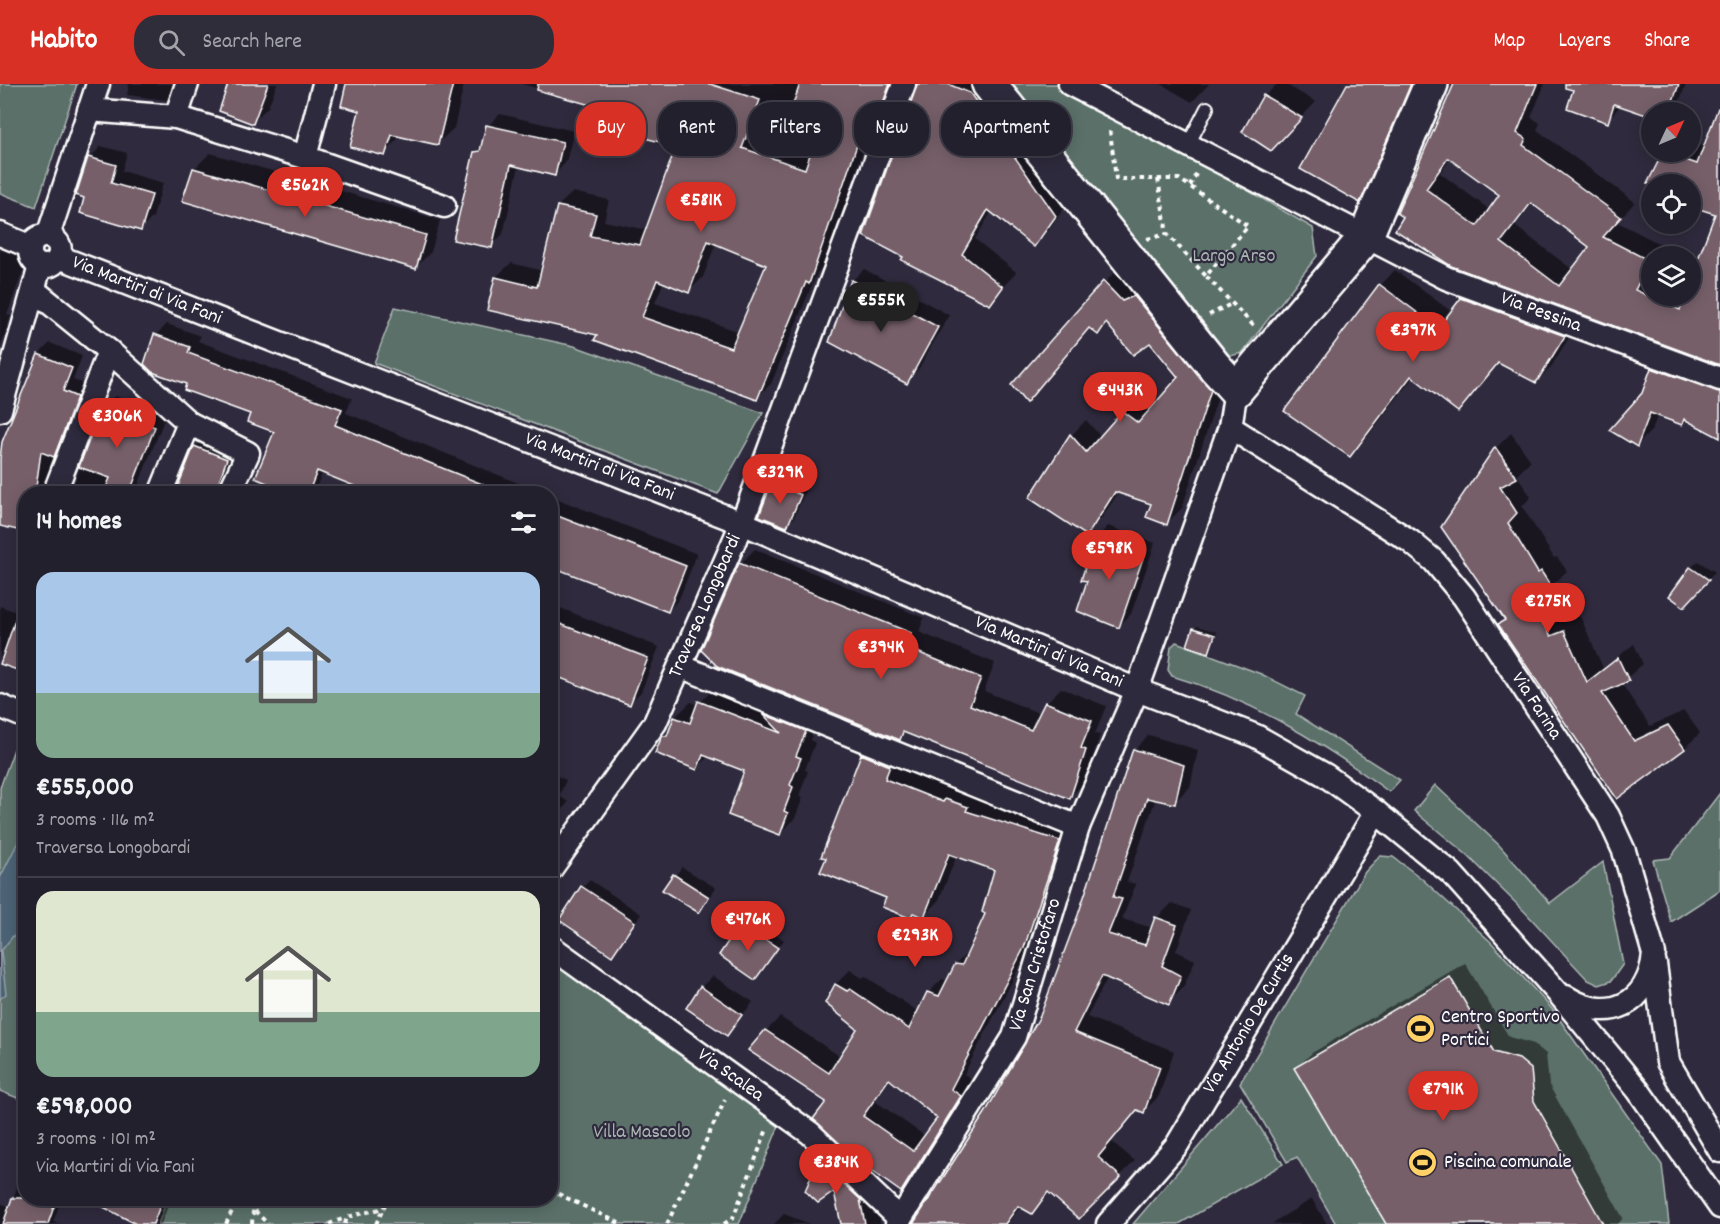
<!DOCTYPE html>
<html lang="en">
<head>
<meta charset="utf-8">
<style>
  :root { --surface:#23202e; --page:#2f2d3a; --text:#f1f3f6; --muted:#a3a3aa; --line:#403e4a; --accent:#d93025 }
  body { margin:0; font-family:Dekko,sans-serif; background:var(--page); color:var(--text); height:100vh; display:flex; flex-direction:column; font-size:22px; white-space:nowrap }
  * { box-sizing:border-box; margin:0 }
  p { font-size:20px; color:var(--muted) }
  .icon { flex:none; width:33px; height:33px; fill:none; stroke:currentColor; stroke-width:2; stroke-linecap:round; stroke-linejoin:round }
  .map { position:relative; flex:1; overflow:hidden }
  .sheet { position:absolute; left:18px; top:402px; width:540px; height:720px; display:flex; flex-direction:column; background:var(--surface); border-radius:24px; box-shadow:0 3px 15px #0003,0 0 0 2px var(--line) }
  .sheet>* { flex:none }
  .guide { position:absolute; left:576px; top:18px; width:570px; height:54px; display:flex; gap:12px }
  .needle { width:39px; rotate:46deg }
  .fabs { position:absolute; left:1641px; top:18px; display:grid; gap:12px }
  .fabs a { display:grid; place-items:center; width:60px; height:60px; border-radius:50%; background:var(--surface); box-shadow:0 3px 15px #0003,0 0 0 2px var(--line); font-size:30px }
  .price { position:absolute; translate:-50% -51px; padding:0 14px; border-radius:21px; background:var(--accent); color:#fff; font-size:20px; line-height:39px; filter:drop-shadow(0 2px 3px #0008) }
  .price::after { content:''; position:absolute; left:50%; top:36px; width:18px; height:14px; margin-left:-9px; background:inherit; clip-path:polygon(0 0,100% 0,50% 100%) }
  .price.active { background:#222; color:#fff }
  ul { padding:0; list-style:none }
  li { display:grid; align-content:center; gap:12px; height:318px; padding:0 18px }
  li+li { border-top:2px solid var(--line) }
  li span { display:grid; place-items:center; height:186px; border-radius:18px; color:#555 }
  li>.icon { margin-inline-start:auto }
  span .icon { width:108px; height:108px; fill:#fffc; stroke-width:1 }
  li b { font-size:26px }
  h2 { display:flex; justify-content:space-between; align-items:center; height:72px; padding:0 18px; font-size:26px }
  .pill { padding:0 21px; border-radius:24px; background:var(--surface); box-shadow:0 3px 15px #0003,0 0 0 2px var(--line); font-size:21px; line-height:54px }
  .pill.active { background:var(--accent); color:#fff }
  header { display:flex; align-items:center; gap:36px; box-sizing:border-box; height:84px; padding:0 30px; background:var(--accent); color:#fff }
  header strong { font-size:28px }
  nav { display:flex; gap:33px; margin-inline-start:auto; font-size:21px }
  .search { width:420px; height:54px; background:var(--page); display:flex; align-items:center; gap:15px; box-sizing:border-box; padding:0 21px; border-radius:24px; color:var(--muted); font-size:22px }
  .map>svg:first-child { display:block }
  .green { fill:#5a6f69; stroke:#acb7b4; stroke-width:1.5 }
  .water { fill:#4b6375; stroke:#93a1ac; stroke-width:1.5 }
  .shadow { fill:#0007; fill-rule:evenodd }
  .building { fill:#765e69; stroke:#fff; stroke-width:1.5; fill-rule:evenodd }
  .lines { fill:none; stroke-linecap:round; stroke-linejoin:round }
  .lane-casing { stroke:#fff; stroke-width:16 }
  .street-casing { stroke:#fff; stroke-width:27 }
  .secondary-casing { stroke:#fff; stroke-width:38 }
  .path { stroke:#fff; stroke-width:4; stroke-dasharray:4.5 4.5; stroke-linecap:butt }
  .lane { stroke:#2f2a3d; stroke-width:12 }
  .street { stroke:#2f2a3d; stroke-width:22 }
  .secondary { stroke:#2f2a3d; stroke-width:33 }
  .labels { text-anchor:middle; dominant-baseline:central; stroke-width:4.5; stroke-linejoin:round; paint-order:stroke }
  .park-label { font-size:20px; fill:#acb7b4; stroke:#2f2a3d }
  .street-label { font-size:20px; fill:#fff; stroke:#2f2a3d }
  .poi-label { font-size:20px; fill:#fff; stroke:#2f2a3d; text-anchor:start }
</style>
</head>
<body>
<header>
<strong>Habito</strong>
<div class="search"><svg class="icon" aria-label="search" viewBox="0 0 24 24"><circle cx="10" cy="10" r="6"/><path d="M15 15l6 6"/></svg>Search here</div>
<nav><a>Map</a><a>Layers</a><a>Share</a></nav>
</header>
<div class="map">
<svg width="1720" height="1140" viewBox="0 0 1720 1140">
  <rect width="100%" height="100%" fill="#2f2a3d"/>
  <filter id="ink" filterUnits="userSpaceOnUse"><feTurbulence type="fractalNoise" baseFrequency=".0167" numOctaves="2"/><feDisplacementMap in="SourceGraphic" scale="12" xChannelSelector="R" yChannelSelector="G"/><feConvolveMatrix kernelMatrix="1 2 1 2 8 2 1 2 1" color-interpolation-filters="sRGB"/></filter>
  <g filter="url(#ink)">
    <g class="green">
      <polygon points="0,0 77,0 36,123 0,109"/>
      <polygon points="1005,0 1062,0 1313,144 1317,172 1242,269 1230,272 1107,119"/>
      <polygon points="395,223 574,262 763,329 718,410 374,279"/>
      <path d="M1176,558L1261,590L1305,612L1296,630L1400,696L1389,708C1323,659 1251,615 1172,592L1168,586L1171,563Z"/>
      <polygon points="22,643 26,645 25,1017 0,1007 0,704"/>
      <polygon points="1435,701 1499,761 1550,819 1603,778 1623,880 1611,897 1599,901 1588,896 1525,828 1467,771 1414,727"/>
      <polygon points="1720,709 1720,806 1671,838 1653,776 1670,774"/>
      <polygon points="1380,772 1393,773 1421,794 1491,858 1553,926 1662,1081 1669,1140 1336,1140 1297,1073 1287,1078 1240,999 1365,788"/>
      <polygon points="551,872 780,1039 739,1140 158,1140 167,1115 550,1114"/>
      <polygon points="1241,1013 1283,1080 1179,1140 1133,1140"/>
    </g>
    <polygon class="water" points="25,744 25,846 13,852 1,867 6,910 0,915 0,794"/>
    <g class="shadow">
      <polygon points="129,0 178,0 177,5 166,16 127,11"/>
      <polygon points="230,0 277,0 268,23 253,38"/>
      <polygon points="347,0 464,0 454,44 438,59 401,51 384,70"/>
      <path d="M522,0H898L891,19L875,33L823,183L817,189L771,300L756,314L599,250L496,193L511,179L543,187L558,122L573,108L609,116L604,137L647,146L678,61L628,30ZM767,17L824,35L813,69L756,49ZM716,159L768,180L740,248L655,219L664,197L689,207L703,193Z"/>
      <polygon points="917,0 987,0 1069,117 1048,147 1034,161 992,127 975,155 1016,188 990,219 903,175"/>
      <polygon points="1161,0 1209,0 1192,18"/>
      <polygon points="1277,0 1285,0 1316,18 1286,49 1265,12"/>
      <polygon points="1349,0 1420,0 1374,102 1359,117"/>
      <path d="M1456,0H1545L1531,33L1540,39L1537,46L1635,118L1617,138L1664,162L1658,172H1652L1649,190L1652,192V212H1690L1717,129L1690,100H1652V107L1647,105L1665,68H1690V57L1705,63L1720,18V279L1405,132ZM1451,74L1502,111L1490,126L1440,89ZM1533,119L1591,162L1573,186L1515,142Z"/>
      <polygon points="1577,0 1686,0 1677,24 1673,28 1652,28 1621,21 1607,37"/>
      <polygon points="500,30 574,47 566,78 555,90 519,82 503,150 491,162 475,69 483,60 488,42"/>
      <polygon points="101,62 127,69 122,87 163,99 153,133 141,145 86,113 90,74"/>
      <polygon points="210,69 440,136 431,168 416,183 194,85"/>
      <polygon points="0,163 28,173 7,231 11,232 0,264"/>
      <polygon points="1119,183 1225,291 1182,424 1167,439 1153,419 1119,408 1101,435 1086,450 1031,413 1072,351 1086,336 1101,353 1138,313 1153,324 1180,293 1150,256 1108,239 1098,249 1091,243 1026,316 1013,301"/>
      <polygon points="864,185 949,231 918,286 906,298 830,257 853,196"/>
      <polygon points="1395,186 1452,228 1477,200 1579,237 1551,283 1536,298 1499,278 1458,326 1414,292 1365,356 1350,371 1381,201"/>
      <polygon points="167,240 201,252 198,257 352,314 346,329 545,410 377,410 323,388 317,401 309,410 297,410 276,348 252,329 188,299 156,251"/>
      <polygon points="50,259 82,272 73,296 87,301 60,410 26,410 0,441 0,384 39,270"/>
      <polygon points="1668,270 1720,289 1720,352 1686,334 1681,339 1658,330 1652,346 1637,361 1643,309 1653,285"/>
      <polygon points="115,312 166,331 139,399 129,410 70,410 103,323"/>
      <polygon points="1511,349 1531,377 1517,391 1531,413 1522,422 1554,474 1557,473 1567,487 1548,505 1567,538 1580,532 1603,584 1634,560 1643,580 1621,599 1650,642 1684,627 1700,649 1685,664 1618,713 1500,540 1505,534 1443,443 1496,364"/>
      <polygon points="207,352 238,364 220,410 176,410 195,363"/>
      <polygon points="780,392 807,403 794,434 786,441 773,399"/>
      <polygon points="550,412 697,470 679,515 668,527 550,479"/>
      <polygon points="1108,442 1155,459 1131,530 1119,542 1089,496 1097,454"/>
      <polygon points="755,465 924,534 919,548 995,579 984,607 1041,630 1046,619 1061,604 1106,622 1095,650 1100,651 1084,699 1069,714 906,648 899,655 740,480"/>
      <polygon points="1698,477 1715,488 1684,521 1691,484"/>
      <polygon points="26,511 26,588 0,578 0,522 19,529"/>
      <polygon points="550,520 659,563 641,608 630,619 550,588"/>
      <polygon points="1197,542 1217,548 1209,568 1194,545"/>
      <polygon points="715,603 820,632 811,656 815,659 805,686 808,687 799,712 803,713 795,734 780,749 746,686 709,672 697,684 663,653 670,646 675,633 691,618 698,621"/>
      <polygon points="1149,651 1198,666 1190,703 1174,718 1156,714 1127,798 1136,800 1122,835 1153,844 1157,834 1172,819 1191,826 1176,867 1195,876 1183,904 1168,919 1108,893 1087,933 1174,967 1159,1012 1144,1027 1138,1025 1111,1057 1135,1077 1079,1133 1050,1108 1031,1128 1021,1122 1007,1140 915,1140 986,1029 1041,932 1079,832 1134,666"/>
      <path d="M876,657L1073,743L1037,849L964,990L974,997L915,1092L901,1106L766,947L780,933L841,973L859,945L826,919L836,900L850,886L862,894L865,892L919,928L928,909L942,895L948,897L956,880L969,867L987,829L996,785L957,771L938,818L924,832L888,813L862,671ZM891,995L939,1033L925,1052L875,1017Z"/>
      <polygon points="550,689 566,696 559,712 568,718 550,744"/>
      <polygon points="682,783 716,804 699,827 665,805"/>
      <polygon points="590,796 641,830 612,870 583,803"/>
      <polygon points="747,834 754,839 757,837 784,856 755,894 740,842"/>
      <polygon points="1465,879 1509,953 1534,960 1546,970 1549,1001 1623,1134 1618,1140 1388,1140 1296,984 1312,969"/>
      <polygon points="713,892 753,918 727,950 701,903"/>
      <polygon points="835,1061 848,1073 834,1103 806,1107 819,1076"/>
      <polygon points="861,1087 880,1124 880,1140 843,1140 846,1102"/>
      <polygon points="26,1094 26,1114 62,1114 53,1138 60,1140 0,1140 0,1119 10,1123 18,1101"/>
      <polygon points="86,1114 171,1114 161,1140 132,1140 133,1137"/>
      <polygon points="1312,1115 1327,1140 1273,1140 1277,1136"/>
      <polygon points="784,1130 810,1140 774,1140"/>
    </g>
    <g class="building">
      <polygon points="228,0 268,0 253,40 219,27"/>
      <polygon points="346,0 453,0 438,61 392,51 385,72 350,63 359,27 341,22"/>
      <path d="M538,0H710L760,16L742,64L805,85L822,36L791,26L800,0H890L877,35L867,32L809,200L806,198L757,316L594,256L597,251L487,226L495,193L537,203L557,122L596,130L590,152L640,161L676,62L621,48L626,31L537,6ZM708,157L766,181L731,264L642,233L657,196L689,209Z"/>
      <polygon points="917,0 948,0 970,9 1056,132 1034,163 988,126 962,170 1003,203 990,221 901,176 903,173 863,152"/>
      <polygon points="1347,0 1411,0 1360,119 1300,85"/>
      <path d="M1454,0H1537L1517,49L1526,55L1523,61L1621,133L1603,153L1650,177L1635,206L1680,226L1685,212H1690V196L1715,130L1690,122V100H1647L1663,68L1697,80L1718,24L1720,25V281L1451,182L1395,146L1403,133L1397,129ZM1448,74L1499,111L1477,142L1426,105ZM1531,119L1589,163L1559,202L1501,158Z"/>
      <polygon points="1565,0 1679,0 1669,28 1652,28 1652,33 1614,20 1608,39 1567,24 1573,6 1565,4"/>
      <polygon points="1263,11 1302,34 1271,67 1242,48"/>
      <polygon points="486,41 563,58 555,92 511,81 492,164 453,156 474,68 480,67"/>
      <polygon points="88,73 116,81 111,99 152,111 141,147 80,129 84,114 76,111"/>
      <polygon points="193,84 426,151 416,185 182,117"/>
      <polygon points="851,196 938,243 907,300 829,258"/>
      <polygon points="1103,197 1122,217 1134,212 1211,306 1167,441 1146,433 1151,420 1115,408 1087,452 1029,414 1070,350 1086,368 1122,327 1138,339 1178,293 1150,259 1133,271 1106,239 1098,251 1089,244 1026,319 1011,301"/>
      <polygon points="1379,200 1438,244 1461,214 1565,252 1536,299 1498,279 1458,328 1411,292 1350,373 1284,327"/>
      <polygon points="154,250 190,263 188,269 342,325 335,341 507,410 374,410 317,387 308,410 293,410 255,394 274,348 247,338 250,330 184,306 186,300 152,288 144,280"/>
      <polygon points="38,270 72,284 63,307 77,313 54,373 41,368 35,410 26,410 26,448 0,442 0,374 2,358"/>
      <polygon points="1651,284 1720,308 1720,354 1684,335 1682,341 1650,329 1637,363 1609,346 1642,309"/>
      <polygon points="102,322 155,343 129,410 106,404 110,394 79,383"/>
      <polygon points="194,362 227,375 214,410 175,410"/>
      <polygon points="1495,363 1517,394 1500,403 1517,429 1508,439 1538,489 1541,487 1552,504 1532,518 1551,552 1564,547 1587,598 1618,574 1629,597 1602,609 1634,657 1668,641 1685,665 1617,715 1498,540 1505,536 1441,443"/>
      <polygon points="772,398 801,411 787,443 759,432"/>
      <polygon points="550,429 686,482 668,528 550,482"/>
      <polygon points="1095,453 1144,471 1119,544 1077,527 1087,497 1081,496"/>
      <polygon points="739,479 911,549 905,563 981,594 970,621 1031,646 1045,618 1092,637 1081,664 1086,666 1070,715 903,648 900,656 717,582 701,566"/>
      <polygon points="1690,483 1709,496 1684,523 1669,512"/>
      <polygon points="23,513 26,514 26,589 0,580"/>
      <polygon points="550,536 648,574 630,621 550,590"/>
      <polygon points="1193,544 1215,551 1209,569 1187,562"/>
      <polygon points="698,617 781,649 763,630 806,647 796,672 801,674 790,701 793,703 784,727 788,729 780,751 728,731 744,687 703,671 697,686 655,669 662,652 667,652 674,633 690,639"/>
      <polygon points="1133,665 1184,681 1175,720 1147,714 1113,813 1122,815 1108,850 1145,861 1155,833 1177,841 1162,882 1181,892 1169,921 1102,892 1074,948 1160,983 1144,1029 1137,1026 1098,1073 1121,1093 1079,1135 1048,1108 1032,1130 1018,1122 1005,1140 913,1140 985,1029 1040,932 1078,831"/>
      <path d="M861,670L890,682L885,695L943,718L945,715L968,723L966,727L1060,757L1024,864L951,1005L961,1012L901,1108L863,1081L813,1035L826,1018L748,966L765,946L829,989L857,945L825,919L835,900L847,907L850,905L909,945L927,908L939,912L955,880L962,881L985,830L982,828L994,786L949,770L924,833L913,829L910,834L882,823L886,814L820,788L826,774L821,773ZM889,995L937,1034L913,1067L863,1032Z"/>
      <polygon points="673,790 709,813 699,829 662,806"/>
      <polygon points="581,802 635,838 612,872 559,836"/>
      <polygon points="739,841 746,846 748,844 778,864 755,896 719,871"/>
      <polygon points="1450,893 1494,968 1519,975 1531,985 1534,1017 1603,1140 1386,1140 1294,984"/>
      <polygon points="700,902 742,931 727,952 686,924"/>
      <polygon points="818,1076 860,1115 865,1140 841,1140 834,1108 818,1119 805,1107"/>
      <polygon points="12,1114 57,1114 48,1140 3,1140"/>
      <polygon points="86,1114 163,1114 153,1140 136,1140"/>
    </g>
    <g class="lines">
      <defs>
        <polyline id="lane" points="1188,61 1207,24"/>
        <g id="street">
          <path id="s1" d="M1070,0L1446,194L1720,295"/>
          <polyline points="89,26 176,33 305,73 444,122"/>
          <polyline points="176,33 187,0"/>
          <polyline points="305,73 324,0"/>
          <polyline points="0,150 29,162"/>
          <circle cx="45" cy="167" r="15"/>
          <polyline points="48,152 98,0"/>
          <path id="s2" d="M59,173L742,439L1137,606L1256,652L1325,691L1376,728L1451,789L1559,910L1638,1006L1720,1123"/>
          <polyline points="35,207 109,267 189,339 248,369 229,410"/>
          <polyline points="0,326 40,182"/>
          <path id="s3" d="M1230,343L1410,457L1434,477L1464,513L1608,732L1624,767L1654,870C1649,920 1609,940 1566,913"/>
          <polyline points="54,410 109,267"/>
          <polyline points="160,410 189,339"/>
          <polyline points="680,582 1078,743"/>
          <polyline points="0,622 26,633"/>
          <path id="s4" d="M550,786L655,639L742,439L904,0"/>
          <path id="s5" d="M550,862L810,1049L900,1135"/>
          <polyline points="1655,880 1668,978 1720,1067"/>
          <path id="s6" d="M897,1140L1014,953L1078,743L1137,606L1230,343L1236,306"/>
          <path id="s7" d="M1108,1140L1177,1061L1376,728"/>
        </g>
        <polyline id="secondary" points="989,0 1215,283 1236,306 1365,154 1431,0"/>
      </defs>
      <use href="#lane" class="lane-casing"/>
      <use href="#street" class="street-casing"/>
      <use href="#secondary" class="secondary-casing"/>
      <g class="path">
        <polyline points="1110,47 1116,95 1179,95 1248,142 1206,192 1254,242"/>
        <polyline points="1158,95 1167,150 1206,192"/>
        <polyline points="1190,102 1196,90"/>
        <polyline points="1147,155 1167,150"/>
        <polyline points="1209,231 1233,219"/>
        <polyline points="550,1106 621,1140"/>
        <polyline points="255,1127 268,1140"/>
        <polyline points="226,1140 238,1114"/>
        <polyline points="252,1140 254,1114"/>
        <polyline points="329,1140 345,1134"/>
        <polyline points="345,1140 347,1133 384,1124"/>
        <polyline points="376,1140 388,1114"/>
        <polyline points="667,1140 725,1016"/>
        <polyline points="724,1140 733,1134 767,1045"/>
      </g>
      <use href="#lane" class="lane"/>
      <use href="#street" class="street"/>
      <use href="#secondary" class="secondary"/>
    </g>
  </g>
  <defs>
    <symbol id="stadium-disc" viewBox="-11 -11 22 22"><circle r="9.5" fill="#ffd166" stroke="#2f2a3d"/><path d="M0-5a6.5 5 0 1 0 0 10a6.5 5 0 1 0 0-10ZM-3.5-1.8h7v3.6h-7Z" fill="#111"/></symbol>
  </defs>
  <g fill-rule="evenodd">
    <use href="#stadium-disc" x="1404" y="928" width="33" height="33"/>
    <use href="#stadium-disc" x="1406" y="1062" width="33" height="33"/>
  </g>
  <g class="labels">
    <g class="park-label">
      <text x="1234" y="173">Largo Arso</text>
      <text x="642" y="1049">Villa Mascolo</text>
    </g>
    <g class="street-label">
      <text stroke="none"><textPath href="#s2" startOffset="94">Via Martiri di Via Fani</textPath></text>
      <text stroke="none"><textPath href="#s1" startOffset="524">Via Pessina</textPath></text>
      <text stroke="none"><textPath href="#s2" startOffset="580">Via Martiri di Via Fani</textPath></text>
      <text stroke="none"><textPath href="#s4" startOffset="308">Traversa Longobardi</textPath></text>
      <text stroke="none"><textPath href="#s2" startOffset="1066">Via Martiri di Via Fani</textPath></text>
      <text stroke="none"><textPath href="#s3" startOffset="422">Via Farina</textPath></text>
      <text stroke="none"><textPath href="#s6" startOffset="296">Via San Cristofaro</textPath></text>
      <text stroke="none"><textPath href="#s7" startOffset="246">Via Antonio De Curtis</textPath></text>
      <text stroke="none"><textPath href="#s5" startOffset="222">Via Scalea</textPath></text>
    </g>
    <g class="poi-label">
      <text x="1441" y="934">Centro Sportivo<tspan x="1441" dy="23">Portici</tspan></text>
      <text x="1444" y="1079">Piscina comunale</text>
    </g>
  </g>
</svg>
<div class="fabs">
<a><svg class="needle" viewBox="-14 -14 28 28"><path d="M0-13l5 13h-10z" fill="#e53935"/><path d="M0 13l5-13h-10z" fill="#a3a3aa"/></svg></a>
<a><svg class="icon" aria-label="locate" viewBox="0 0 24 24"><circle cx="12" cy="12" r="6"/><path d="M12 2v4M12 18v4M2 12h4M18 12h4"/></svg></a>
<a><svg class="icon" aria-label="layers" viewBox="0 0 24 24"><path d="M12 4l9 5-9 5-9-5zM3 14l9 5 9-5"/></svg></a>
</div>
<b class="price" style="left:305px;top:134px">€562K</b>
<b class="price" style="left:701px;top:149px">€581K</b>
<b class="price active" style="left:881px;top:249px">€555K</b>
<b class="price" style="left:1413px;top:279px">€397K</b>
<b class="price" style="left:1120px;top:339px">€443K</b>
<b class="price" style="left:117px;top:365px">€306K</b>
<b class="price" style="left:780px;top:421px">€329K</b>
<b class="price" style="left:1109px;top:497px">€598K</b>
<b class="price" style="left:1548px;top:550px">€275K</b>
<b class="price" style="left:881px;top:596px">€394K</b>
<b class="price" style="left:748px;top:868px">€476K</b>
<b class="price" style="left:915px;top:884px">€293K</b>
<b class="price" style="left:1443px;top:1038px">€791K</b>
<b class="price" style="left:836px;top:1111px">€384K</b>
<div class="guide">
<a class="pill active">Buy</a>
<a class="pill">Rent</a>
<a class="pill">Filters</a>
<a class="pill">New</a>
<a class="pill">Apartment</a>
</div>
<section class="sheet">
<h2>14 homes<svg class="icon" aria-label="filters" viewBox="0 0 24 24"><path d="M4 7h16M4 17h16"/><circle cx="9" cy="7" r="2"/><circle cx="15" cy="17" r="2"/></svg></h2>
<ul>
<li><span style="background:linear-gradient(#a9c7e8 65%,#7fa58c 0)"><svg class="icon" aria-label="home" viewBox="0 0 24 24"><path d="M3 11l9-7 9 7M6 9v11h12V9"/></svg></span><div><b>€555,000</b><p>3 rooms · 116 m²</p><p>Traversa Longobardi</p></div></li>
<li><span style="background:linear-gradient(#dfe7d0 65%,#7fa58c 0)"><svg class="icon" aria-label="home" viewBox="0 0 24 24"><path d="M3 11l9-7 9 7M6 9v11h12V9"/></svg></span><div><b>€598,000</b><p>3 rooms · 101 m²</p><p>Via Martiri di Via Fani</p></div></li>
</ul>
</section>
</div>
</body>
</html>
